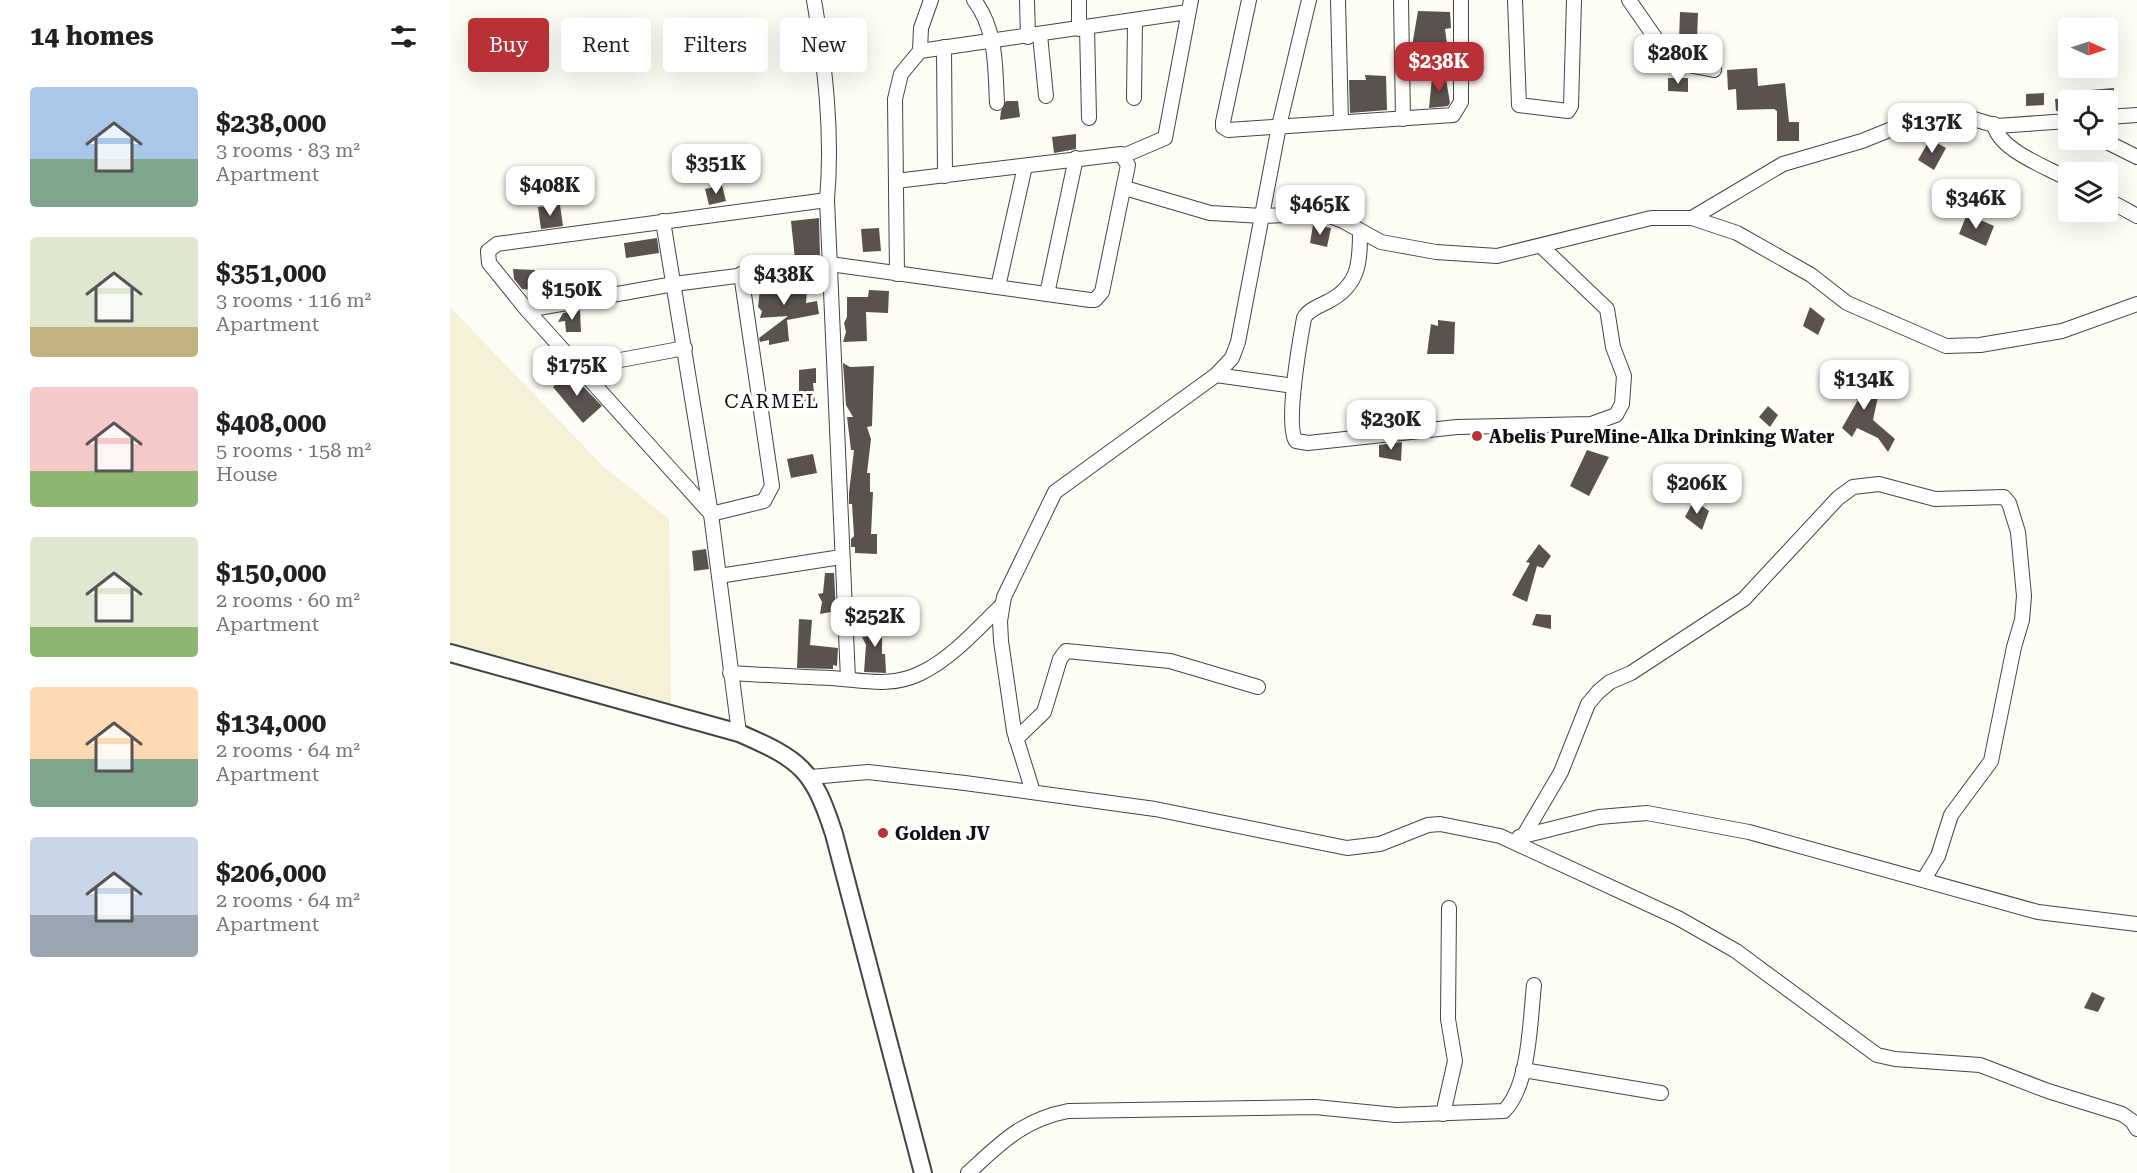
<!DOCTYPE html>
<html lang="en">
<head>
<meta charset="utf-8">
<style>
  :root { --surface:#fff; --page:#f2f2f2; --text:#202124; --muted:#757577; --accent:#b93136 }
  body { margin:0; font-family:"Roboto Serif",serif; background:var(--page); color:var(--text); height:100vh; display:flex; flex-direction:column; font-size:22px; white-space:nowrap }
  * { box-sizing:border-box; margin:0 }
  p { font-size:20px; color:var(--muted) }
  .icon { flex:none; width:33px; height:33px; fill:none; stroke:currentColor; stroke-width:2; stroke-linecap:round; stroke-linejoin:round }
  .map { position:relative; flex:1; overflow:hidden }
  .details { display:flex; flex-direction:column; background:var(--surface); width:450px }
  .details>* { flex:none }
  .hud { position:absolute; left:18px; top:18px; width:570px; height:54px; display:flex; gap:12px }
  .needle { width:39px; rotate:93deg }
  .controls { position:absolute; left:1608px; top:18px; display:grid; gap:12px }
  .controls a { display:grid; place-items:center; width:60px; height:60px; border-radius:6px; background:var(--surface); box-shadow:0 6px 24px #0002; font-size:30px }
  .price { position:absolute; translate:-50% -51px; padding:0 14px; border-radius:12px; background:#fff; color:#222; font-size:20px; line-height:39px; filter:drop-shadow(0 2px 3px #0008) }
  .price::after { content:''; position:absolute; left:50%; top:36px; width:18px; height:14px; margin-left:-9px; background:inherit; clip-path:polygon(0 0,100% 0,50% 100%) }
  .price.selected { background:var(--accent); color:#fff }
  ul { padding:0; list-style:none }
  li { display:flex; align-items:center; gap:18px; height:150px; padding:0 30px }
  li span { display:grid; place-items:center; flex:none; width:168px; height:120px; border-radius:6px; color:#555 }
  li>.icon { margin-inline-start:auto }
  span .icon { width:72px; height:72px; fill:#fffc; stroke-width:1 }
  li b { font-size:26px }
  h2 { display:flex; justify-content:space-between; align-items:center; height:72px; padding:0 30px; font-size:26px }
  .chip { padding:0 21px; border-radius:6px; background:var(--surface); box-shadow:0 6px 24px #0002; font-size:21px; line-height:54px }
  .chip.selected { background:var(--accent); color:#fff }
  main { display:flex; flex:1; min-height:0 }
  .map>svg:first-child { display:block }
  .farmland { fill:#f4f1d6 }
  .building { fill:#59524e }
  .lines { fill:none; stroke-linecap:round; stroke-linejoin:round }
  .minor-casing { stroke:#444; stroke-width:16 }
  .tertiary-casing { stroke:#444; stroke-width:20 }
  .minor { stroke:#fff; stroke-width:14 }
  .tertiary { stroke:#fff; stroke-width:16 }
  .poi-dot { fill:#b93136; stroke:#fff; stroke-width:2 }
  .labels { text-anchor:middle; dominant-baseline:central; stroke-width:6; stroke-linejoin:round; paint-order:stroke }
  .poi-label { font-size:18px; font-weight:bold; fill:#111; stroke:#fff; text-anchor:start }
  .neighbourhood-label { font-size:20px; letter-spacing:1.5px; fill:#111; stroke:#fff }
</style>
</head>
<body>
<main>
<section class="details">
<h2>14 homes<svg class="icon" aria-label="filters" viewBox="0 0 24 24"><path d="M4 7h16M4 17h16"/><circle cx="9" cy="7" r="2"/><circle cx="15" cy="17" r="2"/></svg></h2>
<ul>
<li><span style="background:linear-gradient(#a9c7e8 60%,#7fa58c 0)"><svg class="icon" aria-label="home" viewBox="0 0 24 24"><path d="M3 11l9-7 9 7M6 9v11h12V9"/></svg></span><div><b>$238,000</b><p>3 rooms · 83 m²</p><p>Apartment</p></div></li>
<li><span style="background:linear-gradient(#dfe7d0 75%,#c2b280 0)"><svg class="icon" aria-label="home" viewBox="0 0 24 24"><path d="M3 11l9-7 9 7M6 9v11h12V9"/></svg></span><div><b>$351,000</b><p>3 rooms · 116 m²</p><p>Apartment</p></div></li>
<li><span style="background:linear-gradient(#f6c9c9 70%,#8fb573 0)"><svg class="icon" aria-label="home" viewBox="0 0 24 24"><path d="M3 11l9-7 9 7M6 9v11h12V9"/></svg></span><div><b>$408,000</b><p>5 rooms · 158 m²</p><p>House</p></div></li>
<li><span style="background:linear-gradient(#dfe7d0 75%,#8fb573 0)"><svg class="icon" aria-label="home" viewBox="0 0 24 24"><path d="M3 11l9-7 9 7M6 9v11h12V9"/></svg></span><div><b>$150,000</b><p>2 rooms · 60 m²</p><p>Apartment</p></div></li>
<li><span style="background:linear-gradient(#ffd9b3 60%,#7fa58c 0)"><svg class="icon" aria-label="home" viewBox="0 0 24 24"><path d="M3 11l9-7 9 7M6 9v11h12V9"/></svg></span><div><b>$134,000</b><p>2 rooms · 64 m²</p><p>Apartment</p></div></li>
<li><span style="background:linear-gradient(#c9d6e8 65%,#9aa5b1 0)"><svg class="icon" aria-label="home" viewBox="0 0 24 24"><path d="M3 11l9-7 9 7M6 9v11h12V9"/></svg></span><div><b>$206,000</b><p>2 rooms · 64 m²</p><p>Apartment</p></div></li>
</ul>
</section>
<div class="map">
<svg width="1687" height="1173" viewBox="0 0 1687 1173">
  <rect width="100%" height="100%" fill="#fefdf5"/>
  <polygon class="farmland" points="0,307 152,465 219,519 221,708 0,646"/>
  <g class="building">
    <polygon points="968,11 1000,12 1001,28 995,29 998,51 961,52"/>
    <polygon points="1230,12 1248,13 1247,40 1229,39"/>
    <polygon points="1307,68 1308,86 1335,83 1339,122 1349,122 1349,141 1327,141 1327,111 1324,109 1287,110 1286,89 1278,90 1277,70"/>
    <polygon points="915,75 936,76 937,110 900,113 899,80 916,80"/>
    <polygon points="982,77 996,79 1000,103 998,106 979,108"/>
    <polygon points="1218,78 1238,78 1238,92 1218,91"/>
    <polygon points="1664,88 1664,100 1618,100 1618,110 1606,111 1605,99 1616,98 1616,92"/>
    <polygon points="1594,93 1594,105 1576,106 1576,94"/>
    <polygon points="556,101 568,101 570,117 550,120 551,111"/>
    <polygon points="626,134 626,149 604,153 602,137"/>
    <polygon points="1480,139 1496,148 1484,170 1468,160"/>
    <polygon points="272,185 276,201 259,205 255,189"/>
    <polygon points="110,205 113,226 91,229 88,207"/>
    <polygon points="1517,214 1544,226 1536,246 1509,234"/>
    <polygon points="369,218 370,256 345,259 341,221"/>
    <polygon points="863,225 881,228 877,247 860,243"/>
    <polygon points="429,228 431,251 413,252 411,229"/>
    <polygon points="207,238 209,253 176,258 174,243"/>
    <polygon points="63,269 85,270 85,290 72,289 64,279"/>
    <polygon points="358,276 356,303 367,301 369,314 337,320 339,341 319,345 319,340 310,342 309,338 338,316 310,318 312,311 308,307 310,289 307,282 347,280 346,277"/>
    <polygon points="419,290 439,291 438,313 416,312 417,341 393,342 396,332 394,323 397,317 397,297 418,297"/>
    <polygon points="1360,307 1375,319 1368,335 1353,326"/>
    <polygon points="130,310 131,332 116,332 115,321 108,322 113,313"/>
    <polygon points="988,320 1005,322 1004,354 977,354 981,324 988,326"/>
    <polygon points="393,363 400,367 424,366 422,426 417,427 421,439 417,473 420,473 420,492 423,492 421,534 427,534 427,554 405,553 405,547 401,547 401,539 404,536 402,504 399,504 399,493 404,450 401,450 397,417 403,417 396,405"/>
    <polygon points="366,368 366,383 363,383 365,403 349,403 349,370"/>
    <polygon points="119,372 152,406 133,423 103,387"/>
    <polygon points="1395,372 1429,392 1423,420 1445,439 1438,452 1428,438 1407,428 1402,437 1392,428 1408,400 1406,400 1409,395 1386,383"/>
    <polygon points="1318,406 1328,415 1320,427 1309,417"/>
    <polygon points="952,442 951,461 929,457 929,445"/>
    <polygon points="1137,450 1159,457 1139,496 1120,486"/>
    <polygon points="363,454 367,473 341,478 337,459"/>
    <polygon points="1244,500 1259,511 1252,530 1235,517"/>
    <polygon points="1089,544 1101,556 1093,568 1087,566 1077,602 1062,595 1080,563 1076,562"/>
    <polygon points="256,549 259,569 244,571 242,551"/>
    <polygon points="375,573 384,573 386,611 370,614 372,602 368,594 373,593"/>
    <polygon points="1086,614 1101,615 1101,629 1082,625"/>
    <polygon points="432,617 432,654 435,654 436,673 414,672 416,645 412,637 420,636 417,618"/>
    <polygon points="349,619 362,620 360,645 388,648 387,666 383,665 383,669 347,668"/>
    <polygon points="1642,992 1655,998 1648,1012 1634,1008"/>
  </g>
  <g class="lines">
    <defs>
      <g id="minor">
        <path d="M364,0C375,66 383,133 377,200L398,679"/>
        <path d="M524,0C547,30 545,67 547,103"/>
        <polyline points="577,0 578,37"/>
        <polyline points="629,0 629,29"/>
        <polyline points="799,0 773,122 773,127 778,130 1003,115 1011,102 1011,0"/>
        <polyline points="888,0 891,122"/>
        <polyline points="951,0 953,119"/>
        <polyline points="1065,0 1069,105 1118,111 1121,106 1124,0"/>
        <polyline points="1179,0 1220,59 1228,63 1264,70"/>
        <polyline points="637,27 639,118"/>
        <polyline points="590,35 596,96"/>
        <polyline points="494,47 495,176"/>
        <polyline points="470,51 471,28 481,0"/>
        <polyline points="684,98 685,20"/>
        <polyline points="1658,117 1687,115"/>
        <path d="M1544,124C1548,150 1597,167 1618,179"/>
        <polyline points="1653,140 1687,157"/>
        <polyline points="673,156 715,138 741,0"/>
        <polyline points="675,188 760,213 813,216 872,213 893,221 931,242 986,252 1047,256 1201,218 1242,218 1333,164 1412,141 1479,114 1517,117 1547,126 1618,121"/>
        <polyline points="1658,200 1687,216"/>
        <polyline points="1242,218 1287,233 1361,275 1397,303 1496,346 1530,345 1612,331 1687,304"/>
        <polyline points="213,221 261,514 289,733"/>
        <path d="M910,232C910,263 909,286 877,302C869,306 858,310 854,318C850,340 835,426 846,441L858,443L1007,427L1141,424L1166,415L1172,404L1174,376L1163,347L1157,309L1091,246"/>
        <polyline points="291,274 322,486 314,501 261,514 77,310 39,263 38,251 47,244 377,200"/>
        <polyline points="447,274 445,99 451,74 470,51 738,12"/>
        <polyline points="548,287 575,166"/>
        <polyline points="597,294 626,158"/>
        <polyline points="77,310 224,284 380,264 640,300 645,300 652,292 678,165 671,154 446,181"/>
        <polyline points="127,368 235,348"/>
        <polyline points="766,375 844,386"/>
        <polyline points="269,576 391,557"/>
        <path d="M280,673C314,675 348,677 381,678C413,680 441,688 471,673C502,658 527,629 552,605"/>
        <polyline points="566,739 594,712 610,659 616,651 720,661 808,687"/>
        <polyline points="361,777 418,772 515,783 705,809 897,848 930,844 978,825 990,824 1050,836 1228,918 1286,951 1427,1055 1445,1059 1530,1065 1598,1091 1672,1114 1682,1121 1687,1129"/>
        <polyline points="583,792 564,731 551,641 550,621 554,597 605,492 766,375 782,358 788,342 829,126 859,0"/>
        <polyline points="1074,835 1111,772 1138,704 1148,692 1160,682 1181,673 1294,599 1388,498 1403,487 1429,484 1485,499 1554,497 1559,503 1568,532 1574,596 1572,620 1564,647 1541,761 1501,815 1488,856 1474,879"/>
        <polyline points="1069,837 1149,817 1197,813 1299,832 1588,912 1687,924"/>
        <polyline points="1073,1070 1211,1093"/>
        <polyline points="993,1114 1005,1061 998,1019 999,908"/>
        <path d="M518,1173C551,1143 572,1120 618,1111L865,1107L946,1115L1054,1111C1080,1085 1080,1020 1084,985"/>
      </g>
      <path id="tertiary" d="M0,653L289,733C351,760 363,769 384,834L473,1173"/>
    </defs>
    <use href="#minor" class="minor-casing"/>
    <use href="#tertiary" class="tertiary-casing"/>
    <use href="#minor" class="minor"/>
    <use href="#tertiary" class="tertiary"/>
  </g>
  <g class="poi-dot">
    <circle cx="1027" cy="436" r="6"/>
    <circle cx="433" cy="833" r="6"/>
  </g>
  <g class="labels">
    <g class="poi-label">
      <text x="1039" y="436">Abelis PureMine-Alka Drinking Water</text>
      <text x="445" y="833">Golden JV</text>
    </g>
    <g class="neighbourhood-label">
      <text x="322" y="401">CARMEL</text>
    </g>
  </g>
</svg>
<div class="controls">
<a><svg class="needle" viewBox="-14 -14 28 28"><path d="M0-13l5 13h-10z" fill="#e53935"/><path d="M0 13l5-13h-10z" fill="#757577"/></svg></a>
<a><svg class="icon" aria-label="locate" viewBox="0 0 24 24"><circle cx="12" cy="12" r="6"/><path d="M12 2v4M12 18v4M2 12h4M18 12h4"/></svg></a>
<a><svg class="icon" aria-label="layers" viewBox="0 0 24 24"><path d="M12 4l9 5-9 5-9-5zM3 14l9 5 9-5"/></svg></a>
</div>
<b class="price" style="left:1228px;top:85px">$280K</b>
<b class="price selected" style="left:989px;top:93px">$238K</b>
<b class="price" style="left:1482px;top:154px">$137K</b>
<b class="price" style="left:266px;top:195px">$351K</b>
<b class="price" style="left:100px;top:217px">$408K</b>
<b class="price" style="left:1526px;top:230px">$346K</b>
<b class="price" style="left:870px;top:236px">$465K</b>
<b class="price" style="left:334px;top:306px">$438K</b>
<b class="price" style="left:122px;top:321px">$150K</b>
<b class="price" style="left:127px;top:397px">$175K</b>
<b class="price" style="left:1414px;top:411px">$134K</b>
<b class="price" style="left:941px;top:451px">$230K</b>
<b class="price" style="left:1247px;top:515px">$206K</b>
<b class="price" style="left:425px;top:648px">$252K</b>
<div class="hud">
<a class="chip selected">Buy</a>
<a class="chip">Rent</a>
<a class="chip">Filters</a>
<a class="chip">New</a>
</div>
</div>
</main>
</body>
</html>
